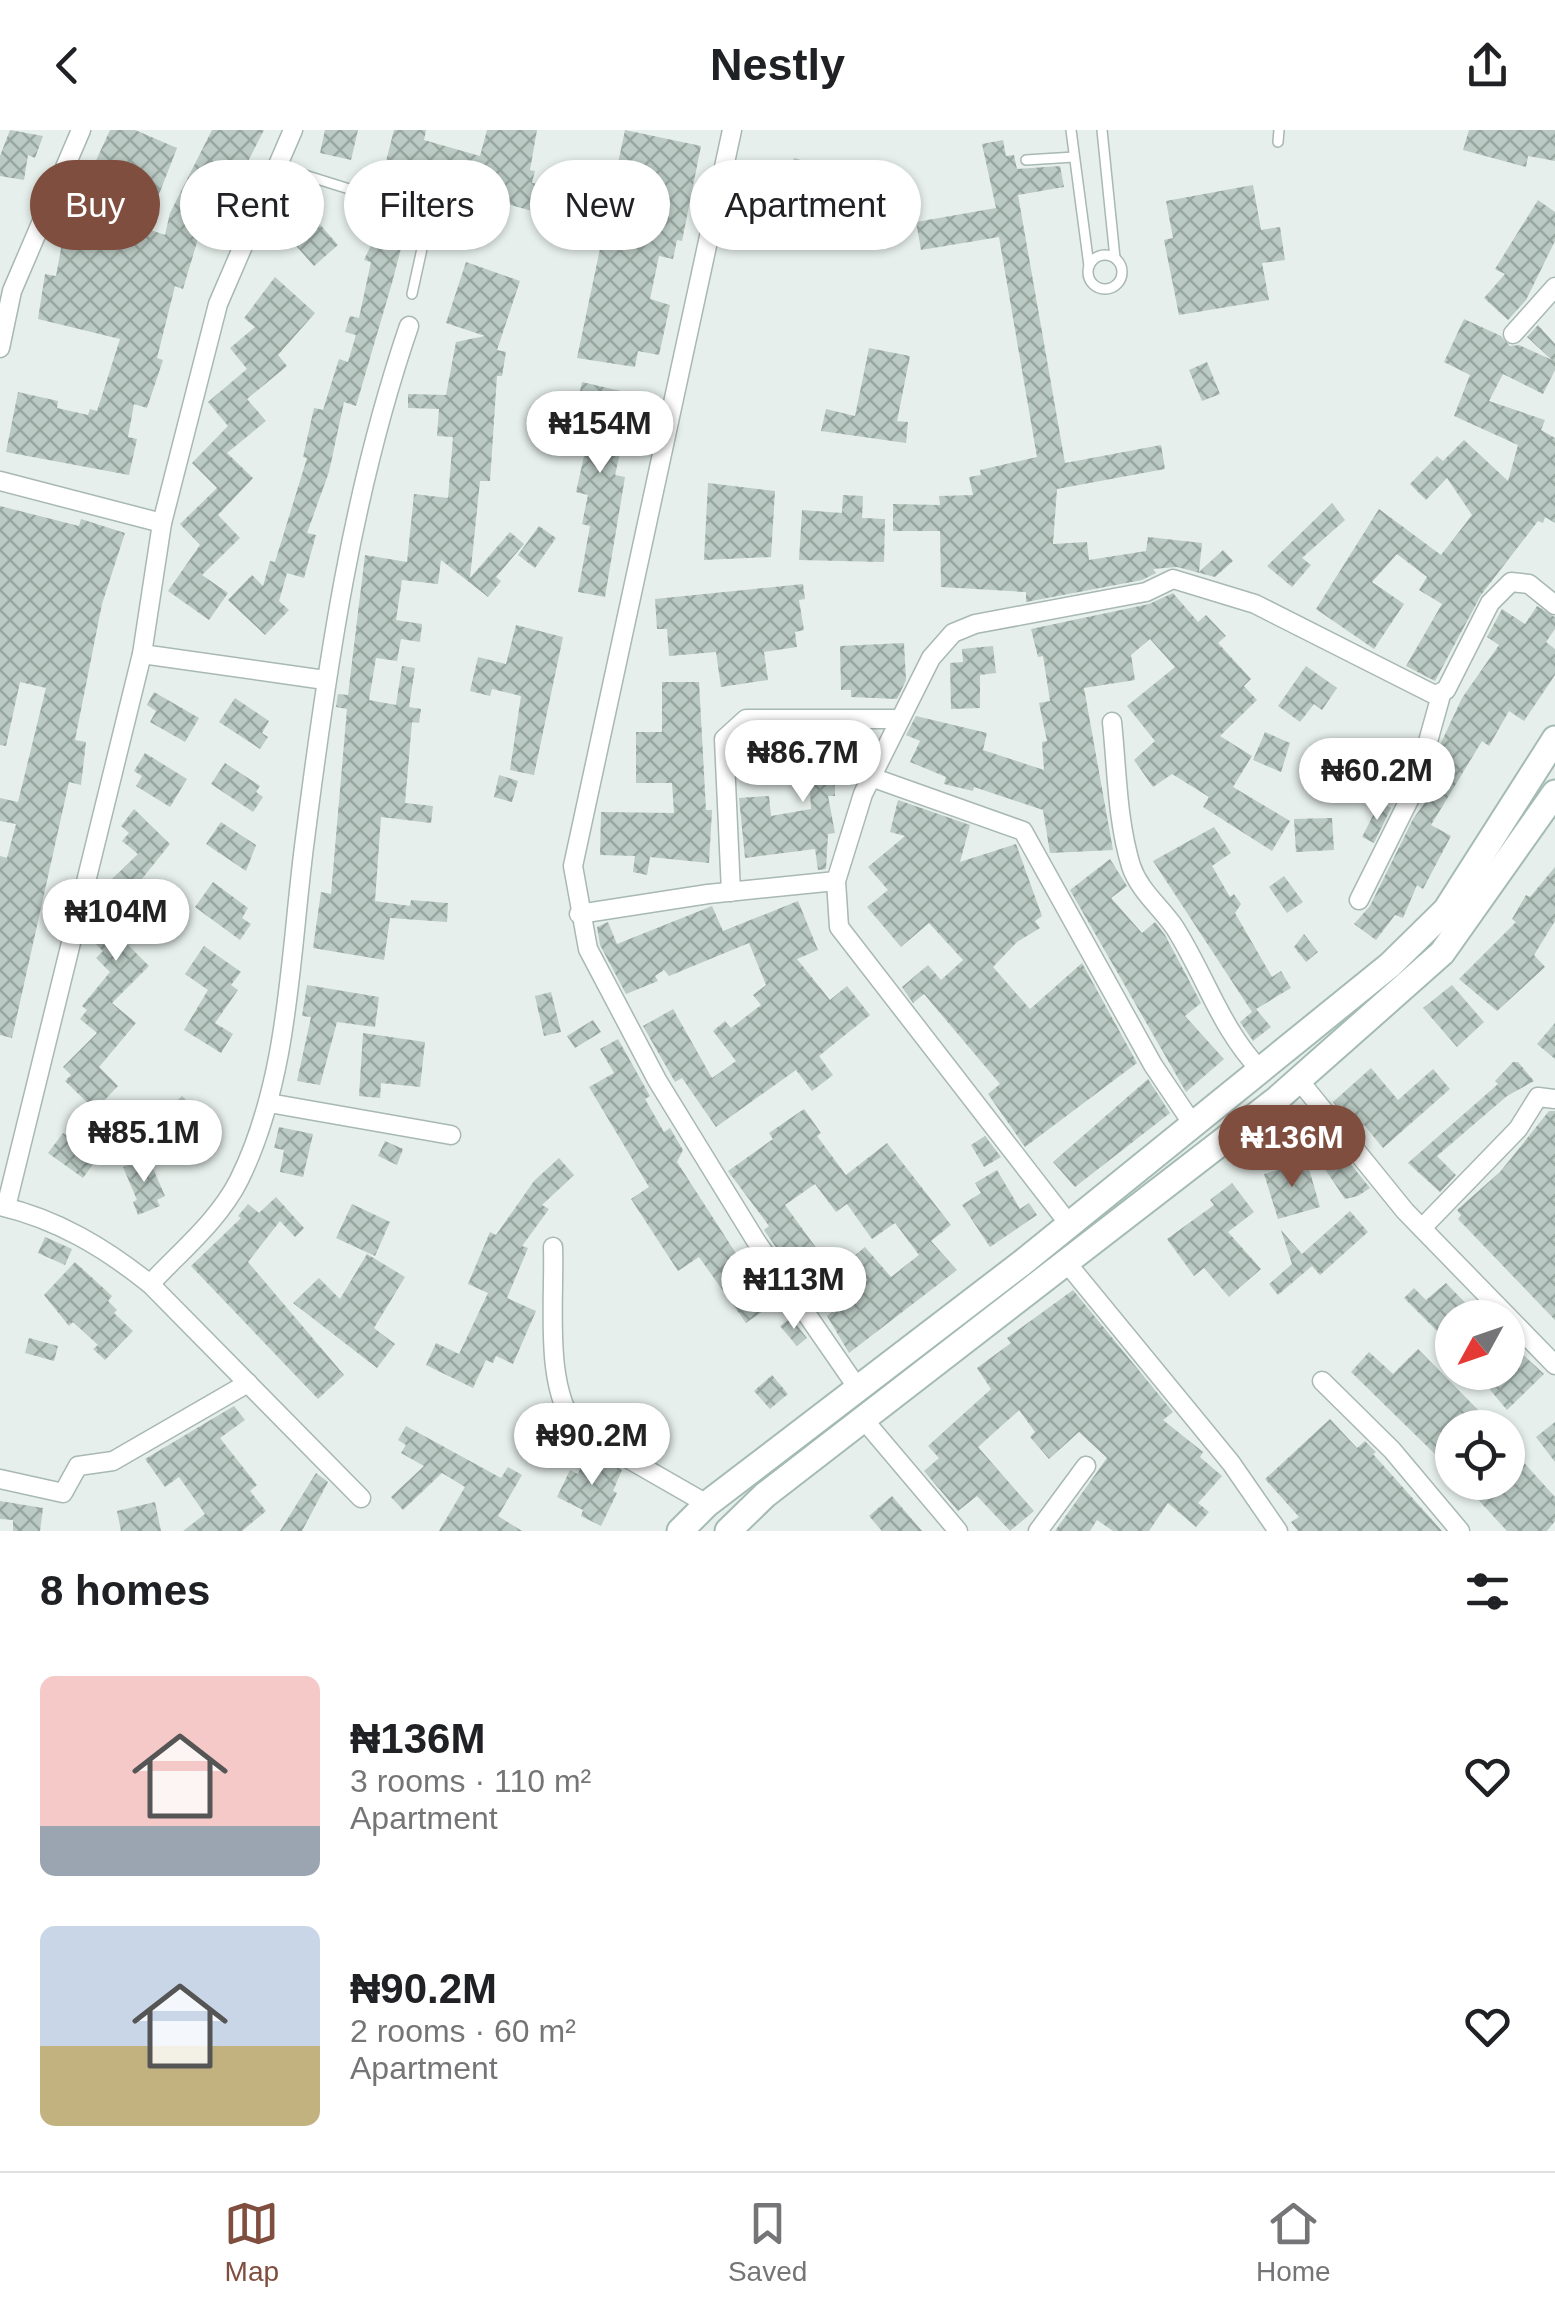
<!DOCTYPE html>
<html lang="en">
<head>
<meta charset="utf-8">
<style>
  :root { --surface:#fff; --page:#f6f6f6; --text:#202124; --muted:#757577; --line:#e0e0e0; --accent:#7f4e3f }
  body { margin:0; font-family:Helvetica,sans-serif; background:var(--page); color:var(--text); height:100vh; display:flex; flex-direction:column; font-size:38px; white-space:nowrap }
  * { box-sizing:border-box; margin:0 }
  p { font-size:32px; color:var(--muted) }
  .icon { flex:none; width:55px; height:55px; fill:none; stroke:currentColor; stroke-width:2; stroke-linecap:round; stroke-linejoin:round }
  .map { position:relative; height:1401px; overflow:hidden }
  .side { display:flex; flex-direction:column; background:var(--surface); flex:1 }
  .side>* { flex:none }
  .banner { position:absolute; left:30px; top:30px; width:1000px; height:90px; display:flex; gap:20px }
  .needle { width:65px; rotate:230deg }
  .tools { position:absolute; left:1435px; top:1170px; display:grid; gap:20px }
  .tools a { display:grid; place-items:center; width:90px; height:90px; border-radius:50%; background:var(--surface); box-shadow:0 2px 8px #0004; font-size:50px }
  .price { position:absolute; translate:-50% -85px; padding:0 22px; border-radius:35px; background:#fff; color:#222; font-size:32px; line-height:65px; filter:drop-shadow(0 2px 5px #0008) }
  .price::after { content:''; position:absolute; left:50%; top:60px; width:30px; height:22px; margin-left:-15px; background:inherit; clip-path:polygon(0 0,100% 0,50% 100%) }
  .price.on { background:var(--accent); color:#fff }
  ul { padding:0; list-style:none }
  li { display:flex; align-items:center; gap:30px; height:250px; padding:0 40px }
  li span { display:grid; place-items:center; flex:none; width:280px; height:200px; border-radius:15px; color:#555 }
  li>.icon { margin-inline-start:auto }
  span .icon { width:120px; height:120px; fill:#fffc; stroke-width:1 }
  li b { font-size:42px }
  h2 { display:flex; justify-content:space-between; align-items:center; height:120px; padding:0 40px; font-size:42px }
  .tag { padding:0 35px; border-radius:45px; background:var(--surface); box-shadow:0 2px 8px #0004; font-size:35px; line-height:90px }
  .tag.on { background:var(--accent); color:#fff }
  header { display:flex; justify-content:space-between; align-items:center; height:130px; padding:0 40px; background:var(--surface); font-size:45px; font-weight:600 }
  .menu { display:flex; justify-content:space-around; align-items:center; height:140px; border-top:2px solid var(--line); background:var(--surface); font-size:28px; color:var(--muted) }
  .menu a { display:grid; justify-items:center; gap:5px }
  .menu .on { color:var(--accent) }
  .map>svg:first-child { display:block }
  .building { fill:url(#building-cross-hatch) }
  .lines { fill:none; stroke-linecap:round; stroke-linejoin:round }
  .service-casing { stroke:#a8b8b2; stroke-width:12 }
  .minor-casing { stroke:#a8b8b2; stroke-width:21 }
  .secondary-casing { stroke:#a4bbb3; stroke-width:29 }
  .service { stroke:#fff; stroke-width:9 }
  .minor { stroke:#fff; stroke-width:18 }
  .secondary { stroke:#fff; stroke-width:25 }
</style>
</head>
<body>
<header><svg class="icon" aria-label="back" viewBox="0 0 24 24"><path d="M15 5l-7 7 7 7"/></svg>Nestly<svg class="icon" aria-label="share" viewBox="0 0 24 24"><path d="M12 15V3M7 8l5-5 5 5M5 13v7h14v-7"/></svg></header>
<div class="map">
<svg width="1555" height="1401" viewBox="0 0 1555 1401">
  <defs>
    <pattern id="building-cross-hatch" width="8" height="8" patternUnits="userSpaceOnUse" patternTransform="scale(2.5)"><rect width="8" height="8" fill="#bbcac4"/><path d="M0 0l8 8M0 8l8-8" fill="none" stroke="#98a6a0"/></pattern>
  </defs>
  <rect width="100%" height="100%" fill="#e6efeb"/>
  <g class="building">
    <polygon points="10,0 43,6 35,28 28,25 24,50 0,46 0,26"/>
    <polygon points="110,0 135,0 177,18 158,67 123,51 117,64 87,50"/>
    <polygon points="212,0 264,0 242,43 229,36 203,92 183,159 175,156 157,228 163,230 147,278 134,274 128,307 137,309 129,345 6,322 18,262 58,271 57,278 88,285 90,279 97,281 120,209 38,189 45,144 56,146 65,97 140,113 145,98 165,105 170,83"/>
    <polygon points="325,0 358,0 351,30 320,23"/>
    <polygon points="394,0 426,0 424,10 480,26 487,0 537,0 530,40 535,41 532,53 550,55 546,85 500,72 497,87 479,84 451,72 454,59 384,39"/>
    <polygon points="625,0 701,16 682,111 677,110 673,129 659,126 650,169 670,175 659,225 638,221 635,237 577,228"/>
    <polygon points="1469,0 1555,0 1555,31 1528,26 1526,37 1463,20"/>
    <polygon points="1003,10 1006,26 1014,25 1017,39 1060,36 1064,57 1018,65 1065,333 1161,315 1165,339 1057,359 1053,414 1087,412 1089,430 1146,421 1148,407 1202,413 1199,442 1223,420 1233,431 1215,447 1177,437 1153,439 1156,443 1142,450 1026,472 1026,462 941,457 940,401 893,401 893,374 940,375 939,366 973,365 969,347 981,345 980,340 1037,327 999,107 921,120 916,92 996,78 982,14"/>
    <polygon points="794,28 808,32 804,47 814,49 803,108 746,91 750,71 773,75 780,50 788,52"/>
    <polygon points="1253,55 1261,100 1280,97 1285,130 1262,133 1269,170 1179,185 1164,110 1173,108 1166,71"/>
    <polygon points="1538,70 1555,82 1555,111 1526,170 1508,190 1484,168 1505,144 1495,139"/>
    <polygon points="304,76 338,115 314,136 280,98"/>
    <polygon points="380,96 405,103 392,153 356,276 344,272 329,342 307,403 316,405 304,448 287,443 279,471 289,480 265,505 228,470 252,445 263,456 270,431 275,432 307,328 303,327 314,278 323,280 339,229 348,232 356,205 345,202 350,186 359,188 371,132 364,130"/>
    <polygon points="466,132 520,151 497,220 506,222 502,246 497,246 490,351 480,351 470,448 510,402 524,414 496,447 501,451 488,467 441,430 438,454 402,450 396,490 422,494 420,512 401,509 397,531 376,528 369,570 396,575 402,536 415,538 409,577 421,579 419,593 412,592 405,673 433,676 431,693 381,687 375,771 410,776 411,770 448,773 447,792 390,788 384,830 313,818 321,762 331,764 347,579 336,577 338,564 348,565 365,425 407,432 414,364 448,368 453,307 437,306 439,279 408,278 408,264 446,265 456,212 485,206 446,193"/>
    <polygon points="275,147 315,183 278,225 287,236 247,269 266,291 227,323 253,348 218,385 240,408 202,445 228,463 209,490 168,461 200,415 180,394 217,358 192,333 228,296 208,272 247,239 230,218 255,197 244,188"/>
    <polygon points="1464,189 1501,206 1510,216 1519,215 1552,230 1527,207 1538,195 1555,214 1555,240 1543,264 1503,244 1489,271 1545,290 1541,300 1555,308 1555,393 1545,387 1543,393 1538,391 1481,465 1435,551 1406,536 1442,474 1419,460 1427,447 1397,424 1372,452 1404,474 1374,519 1316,479 1379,379 1441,425 1472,385 1447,348 1426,370 1410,354 1437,326 1443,331 1464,310 1508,351 1518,315 1454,286 1470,245 1444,232"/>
    <polygon points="869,218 910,226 897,291 908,292 906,313 821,301 826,279 855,286"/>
    <polygon points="1207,232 1220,264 1202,271 1189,240"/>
    <polygon points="582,252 633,264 615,345 625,347 605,467 578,462 590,396 582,394 588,365 576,362 584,326 567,322"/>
    <polygon points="708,353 775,361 771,427 704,430"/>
    <polygon points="843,365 863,366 862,388 885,389 884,432 799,430 802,380 842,383"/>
    <polygon points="1332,373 1345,390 1302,428 1311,435 1292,457 1267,436"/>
    <polygon points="0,376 79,396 81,389 125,403 102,474 75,610 86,612 81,655 69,652 12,908 0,905 0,726 7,728 16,694 0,691 0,668 18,672 46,558 20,552 6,616 0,615"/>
    <polygon points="539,396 556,408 535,438 518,425"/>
    <polygon points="803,454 805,469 799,470 804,500 795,502 797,517 764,522 768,550 721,557 716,522 669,526 667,499 657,499 655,469"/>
    <polygon points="1173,463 1198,492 1206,485 1226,506 1218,513 1251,549 1244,556 1257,570 1220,606 1252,626 1233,657 1290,691 1272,721 1203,677 1209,667 1172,644 1153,657 1134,630 1155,611 1127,576 1175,537 1150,509 1131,525 1135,550 1084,558 1113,720 1050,723 1043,680 974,657 973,661 944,654 946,647 910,632 920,611 906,605 916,586 987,603 983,620 1044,640 1042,612 1047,611 1039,573 1050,571 1043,526 1038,527 1031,499 1149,474"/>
    <polygon points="1537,476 1555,487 1555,499 1546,512 1555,519 1555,545 1524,591 1509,581 1489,616 1482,611 1431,695 1451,706 1423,759 1417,755 1403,788 1395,785 1376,810 1354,794 1370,776 1413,689 1447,642 1435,634 1440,615 1462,568 1499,515 1487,507 1502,479 1525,494"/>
    <polygon points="516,495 563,507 534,645 510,640 521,566 492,559 490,566 470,561 478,527 506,534"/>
    <polygon points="904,513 906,550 897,569 851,567 851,560 841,560 840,516"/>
    <polygon points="993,516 996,543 980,545 980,578 951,579 950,533 963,532 962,519"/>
    <polygon points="1306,536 1337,558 1322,580 1314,574 1300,592 1278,576"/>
    <polygon points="662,552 699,552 706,680 712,680 709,733 650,727 647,745 633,742 635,726 600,725 601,682 674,683 672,653 636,653 636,602 662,602"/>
    <polygon points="154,562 199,588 185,612 150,592 156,581 147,575"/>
    <polygon points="235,568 269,591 262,603 268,607 260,619 219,592"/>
    <polygon points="1265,602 1290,613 1281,642 1253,630"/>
    <polygon points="860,606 861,633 857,632 852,651 835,651 835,666 828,666 835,703 828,704 826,739 818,740 815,719 745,728 739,668 769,666 771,686 811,679 807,609"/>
    <polygon points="145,623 187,649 170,677 136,656 142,646 134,641"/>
    <polygon points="225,633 260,656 256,662 263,667 253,682 211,654"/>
    <polygon points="499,645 518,651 512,672 494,667"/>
    <polygon points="898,670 970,695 960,732 1016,714 1042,786 1035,791 1040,798 1017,812 993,837 1030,879 1082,833 1137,933 1025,1017 988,964 1000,954 924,864 913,873 902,857 928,835 941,850 963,830 929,793 901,817 867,777 888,760 868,737 905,706 890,702"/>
    <polygon points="1380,672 1391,678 1374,713 1362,707"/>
    <polygon points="134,679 170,714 137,755 157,776 123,810 149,836 112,873 136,893 99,937 118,956 95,980 65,951 71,945 63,937 97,903 80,889 87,880 82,876 110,842 96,828 103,821 93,811 119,786 106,772 114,764 105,756 138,724 122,711 129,703 121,696"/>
    <polygon points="1332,688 1334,720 1296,722 1294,689"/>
    <polygon points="221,692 256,715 246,741 206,714"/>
    <polygon points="1214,697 1231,723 1212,736 1230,767 1234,764 1241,774 1235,783 1272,847 1281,841 1291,858 1256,879 1271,897 1253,911 1240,892 1252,882 1153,731"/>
    <polygon points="1110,729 1127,756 1111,768 1142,803 1155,792 1165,805 1201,873 1185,886 1224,929 1186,962 1070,760"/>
    <polygon points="1555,737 1555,791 1534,825 1545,837 1497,881 1459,849 1516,792 1512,789 1526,765 1530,767"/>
    <polygon points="1284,746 1303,772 1287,783 1269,757"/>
    <polygon points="213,752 248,778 242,788 251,794 240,810 195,777"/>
    <polygon points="798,771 818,820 797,829 830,870 847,856 870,885 819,926 833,945 812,961 796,940 716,997 682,948 675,952 643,896 673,879 712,948 736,931 713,901 725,891 731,898 761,875 753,865 766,855 749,813 669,846 664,840 655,846 658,851 626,864 600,815 597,797 608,792 617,814 712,776 723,801"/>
    <polygon points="1304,804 1318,822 1306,832 1294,817"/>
    <polygon points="204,816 241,842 231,855 238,860 215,893 233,904 221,923 184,900 208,860 185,844"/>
    <polygon points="307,855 379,867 375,897 337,892 320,955 297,951 311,887 302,886"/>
    <polygon points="1452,855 1484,892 1457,917 1423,878"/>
    <polygon points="551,862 561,902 544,906 535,866"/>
    <polygon points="593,890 601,902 575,918 567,906"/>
    <polygon points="1555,893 1555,929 1537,914"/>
    <polygon points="363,903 425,912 420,957 381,953 380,968 359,966"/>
    <polygon points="618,909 650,966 645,969 664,1002 670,998 683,1020 677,1032 770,1176 746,1193 699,1127 678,1141 631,1069 649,1057 589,957 614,943 600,919"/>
    <polygon points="1513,932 1518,932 1534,951 1507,966 1437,1026 1456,1045 1440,1062 1408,1033 1498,954 1495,951"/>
    <polygon points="1371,938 1398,970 1433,939 1450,959 1383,1018 1364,995 1356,1001 1333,972"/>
    <polygon points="1148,949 1170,983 1075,1057 1053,1032"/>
    <polygon points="182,966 214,998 197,1022 161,986"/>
    <polygon points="804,979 821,1003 817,1006 846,1045 887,1013 951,1095 931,1111 957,1140 849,1223 827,1186 864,1154 846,1133 865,1117 891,1147 919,1125 895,1093 872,1109 847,1074 836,1082 815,1054 785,1075 828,1134 803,1155 796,1146 764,1100 769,1096 728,1041 773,1009 769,1003"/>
    <polygon points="1549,981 1555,981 1555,1190 1458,1089 1461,1085 1457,1080 1500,1042"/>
    <polygon points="279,997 313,1004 303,1047 280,1042 284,1020 274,1018"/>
    <polygon points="63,1003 93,1023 89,1030 94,1033 83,1048 48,1023"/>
    <polygon points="985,1006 1001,1027 984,1037 971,1015"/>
    <polygon points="385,1011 403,1019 397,1035 378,1026"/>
    <polygon points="1335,1015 1370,1058 1358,1066 1345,1069 1317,1027"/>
    <polygon points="148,1027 165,1066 157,1070 160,1076 138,1085 133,1072 137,1070 123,1037"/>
    <polygon points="559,1028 574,1045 542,1075 549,1079 522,1116 528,1118 507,1168 536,1181 513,1234 496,1226 493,1233 486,1230 473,1258 426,1235 436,1213 459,1224 488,1163 468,1154 490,1102 496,1105 534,1051"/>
    <polygon points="1307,1032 1320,1077 1278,1089 1264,1044"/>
    <polygon points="997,1040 1020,1079 1029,1073 1037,1085 990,1117 962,1075 981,1063 975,1053"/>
    <polygon points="1232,1053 1254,1082 1228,1102 1261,1139 1229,1167 1204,1138 1194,1146 1167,1109 1214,1075 1210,1070"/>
    <polygon points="276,1067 304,1098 295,1107 280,1091 248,1132 344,1245 318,1269 191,1136 241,1088 238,1086 248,1074 259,1083"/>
    <polygon points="352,1074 390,1092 375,1126 336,1108"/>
    <polygon points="1350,1081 1368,1102 1320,1145 1312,1136 1278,1165 1269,1154 1292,1134 1281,1100 1302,1124"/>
    <polygon points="45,1107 72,1119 65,1135 38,1123"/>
    <polygon points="367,1124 405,1147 374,1198 395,1214 377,1238 293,1173 319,1148 340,1169"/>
    <polygon points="75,1132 112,1166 108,1171 117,1180 114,1183 133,1201 105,1230 93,1219 98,1215 73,1192 69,1196 44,1165"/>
    <polygon points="1446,1153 1480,1188 1452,1188 1452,1216 1404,1168 1414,1158 1426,1170"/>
    <polygon points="1073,1160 1173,1282 1163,1290 1203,1322 1200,1327 1222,1346 1198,1373 1209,1382 1196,1397 1168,1373 1149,1401 1113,1401 1097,1390 1090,1401 1055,1401 1107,1328 1079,1302 1049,1329 1030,1307 1035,1302 1019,1280 978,1317 1034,1381 1010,1401 977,1366 958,1381 924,1341 939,1328 928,1316 991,1259 977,1238 1011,1213 1007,1208"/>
    <polygon points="791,1188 807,1208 797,1216 780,1196"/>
    <polygon points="29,1208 58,1216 54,1231 25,1223"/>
    <polygon points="1508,1211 1544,1244 1507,1280 1475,1242 1508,1242"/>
    <polygon points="1418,1219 1482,1284 1469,1298 1452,1298 1452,1313 1438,1327 1351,1242 1369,1222 1393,1244"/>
    <polygon points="772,1245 788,1264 770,1279 754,1261"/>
    <polygon points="234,1276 245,1290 220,1308 257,1355 250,1361 266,1381 242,1401 183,1401 205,1384 179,1347 165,1357 145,1329"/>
    <polygon points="1330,1289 1357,1318 1365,1311 1376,1322 1373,1324 1442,1401 1298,1401 1291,1392 1299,1387 1265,1349"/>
    <polygon points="1555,1292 1555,1332 1536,1307"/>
    <polygon points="406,1296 501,1348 508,1337 522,1345 498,1386 522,1401 439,1401 465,1357 442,1343 403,1380 391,1367 424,1336 401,1323 406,1315 398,1310"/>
    <polygon points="1508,1315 1555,1367 1555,1391 1547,1401 1507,1401 1471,1362 1482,1352 1508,1352"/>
    <polygon points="588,1320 622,1340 613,1361 617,1363 601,1396 581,1386 583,1380 557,1367 570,1340 578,1344"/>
    <polygon points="316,1343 328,1352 302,1401 280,1401"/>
    <polygon points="892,1366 922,1401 882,1401 869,1386"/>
    <polygon points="0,1371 43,1378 40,1401 13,1401 13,1390 0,1389"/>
    <polygon points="155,1372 161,1401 121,1401 117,1381"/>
  </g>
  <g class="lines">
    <defs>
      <g id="service">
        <polyline points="1071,0 1089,136"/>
        <polyline points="1102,0 1115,128"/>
        <polyline points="1278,12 1279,0"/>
        <polyline points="1026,30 1074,27"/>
        <polyline points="279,37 413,79 427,96 412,164"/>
        <circle cx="1105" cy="142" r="17"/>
      </g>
      <g id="minor">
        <polyline points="732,0 573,736 588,819 657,950 756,1111 857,1257"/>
        <polyline points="1513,204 1555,157"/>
        <polyline points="0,218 12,161 81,0"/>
        <polyline points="0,351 162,393"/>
        <polyline points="142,524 325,550"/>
        <path d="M1112,592C1117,640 1117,690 1131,736C1140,762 1161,777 1175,798C1207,849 1220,898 1262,942"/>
        <polyline points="871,647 1023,701 1153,935 1194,996"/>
        <polyline points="731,762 724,609 746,589 897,589"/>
        <polyline points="1359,770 1415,658 1441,565"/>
        <polyline points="579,784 708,764 836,751"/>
        <polyline points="1298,949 1405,1081 1555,1235"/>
        <polyline points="269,973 451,1005"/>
        <path d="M0,1076C57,1089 105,1118 150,1154L361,1368"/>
        <polyline points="6,1077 142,524 162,393 218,174 293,0"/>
        <polyline points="1069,1094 839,797 836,751 863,664 931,528 953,503 975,494 1146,462 1173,449 1255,474 1435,565 1446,560 1490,473 1511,452 1529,454 1555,475"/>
        <polyline points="1422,1098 1518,999 1538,967 1555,969"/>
        <path d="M553,1117C555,1172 543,1258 578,1300L707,1374"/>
        <polyline points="1066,1132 1231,1333 1278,1401"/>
        <path d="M150,1154C180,1122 219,1090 239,1050C290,947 290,821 305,709C327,536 352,362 409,196"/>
        <polyline points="1322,1251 1392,1320 1460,1401"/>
        <polyline points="864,1290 958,1401"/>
        <polyline points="0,1349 63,1363 78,1336 113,1331 248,1253"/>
        <polyline points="1038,1401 1086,1336"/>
      </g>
      <g id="secondary">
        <polyline points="680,1401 707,1374 1022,1133 1390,835 1446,780 1555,609"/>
        <polyline points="728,1401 765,1365 1276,970 1442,823 1555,663"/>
      </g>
    </defs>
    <use href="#service" class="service-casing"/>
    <use href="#minor" class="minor-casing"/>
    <use href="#secondary" class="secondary-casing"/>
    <use href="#service" class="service"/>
    <use href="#minor" class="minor"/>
    <use href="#secondary" class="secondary"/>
  </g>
</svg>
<div class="tools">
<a><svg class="needle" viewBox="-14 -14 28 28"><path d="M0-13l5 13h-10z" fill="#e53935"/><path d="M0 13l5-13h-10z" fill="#757577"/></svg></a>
<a><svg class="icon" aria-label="locate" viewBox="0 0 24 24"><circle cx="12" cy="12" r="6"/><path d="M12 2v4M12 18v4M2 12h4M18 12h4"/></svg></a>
</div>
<b class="price" style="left:600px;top:346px">₦154M</b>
<b class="price" style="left:803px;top:675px">₦86.7M</b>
<b class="price" style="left:1377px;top:693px">₦60.2M</b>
<b class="price" style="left:116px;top:834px">₦104M</b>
<b class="price" style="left:144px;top:1055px">₦85.1M</b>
<b class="price on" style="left:1292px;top:1060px">₦136M</b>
<b class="price" style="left:794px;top:1202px">₦113M</b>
<b class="price" style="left:592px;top:1358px">₦90.2M</b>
<div class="banner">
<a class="tag on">Buy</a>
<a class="tag">Rent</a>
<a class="tag">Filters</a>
<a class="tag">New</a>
<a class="tag">Apartment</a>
</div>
</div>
<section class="side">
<h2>8 homes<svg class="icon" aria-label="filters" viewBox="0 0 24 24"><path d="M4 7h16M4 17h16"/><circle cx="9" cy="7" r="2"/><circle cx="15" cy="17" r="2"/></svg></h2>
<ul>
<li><span style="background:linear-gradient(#f6c9c9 75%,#9aa5b1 0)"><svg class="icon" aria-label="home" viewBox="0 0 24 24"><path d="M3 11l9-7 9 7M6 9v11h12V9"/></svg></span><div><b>₦136M</b><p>3 rooms · 110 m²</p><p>Apartment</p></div><svg class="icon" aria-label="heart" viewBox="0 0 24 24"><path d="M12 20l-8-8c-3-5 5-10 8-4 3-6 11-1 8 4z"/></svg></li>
<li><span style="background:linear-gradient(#c9d6e8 60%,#c2b280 0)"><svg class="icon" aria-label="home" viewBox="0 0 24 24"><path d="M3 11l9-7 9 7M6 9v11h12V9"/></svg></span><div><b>₦90.2M</b><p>2 rooms · 60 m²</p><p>Apartment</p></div><svg class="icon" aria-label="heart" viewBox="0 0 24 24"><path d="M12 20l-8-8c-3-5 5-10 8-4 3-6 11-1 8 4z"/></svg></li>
</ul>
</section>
<nav class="menu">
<a class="on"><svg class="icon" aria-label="map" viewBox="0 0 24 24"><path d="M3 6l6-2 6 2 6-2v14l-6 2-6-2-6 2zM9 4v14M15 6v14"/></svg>Map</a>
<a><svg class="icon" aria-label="saved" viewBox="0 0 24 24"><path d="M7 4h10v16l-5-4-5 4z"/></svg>Saved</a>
<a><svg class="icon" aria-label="home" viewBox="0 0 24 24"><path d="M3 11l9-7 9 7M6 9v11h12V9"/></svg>Home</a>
</nav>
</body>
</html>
